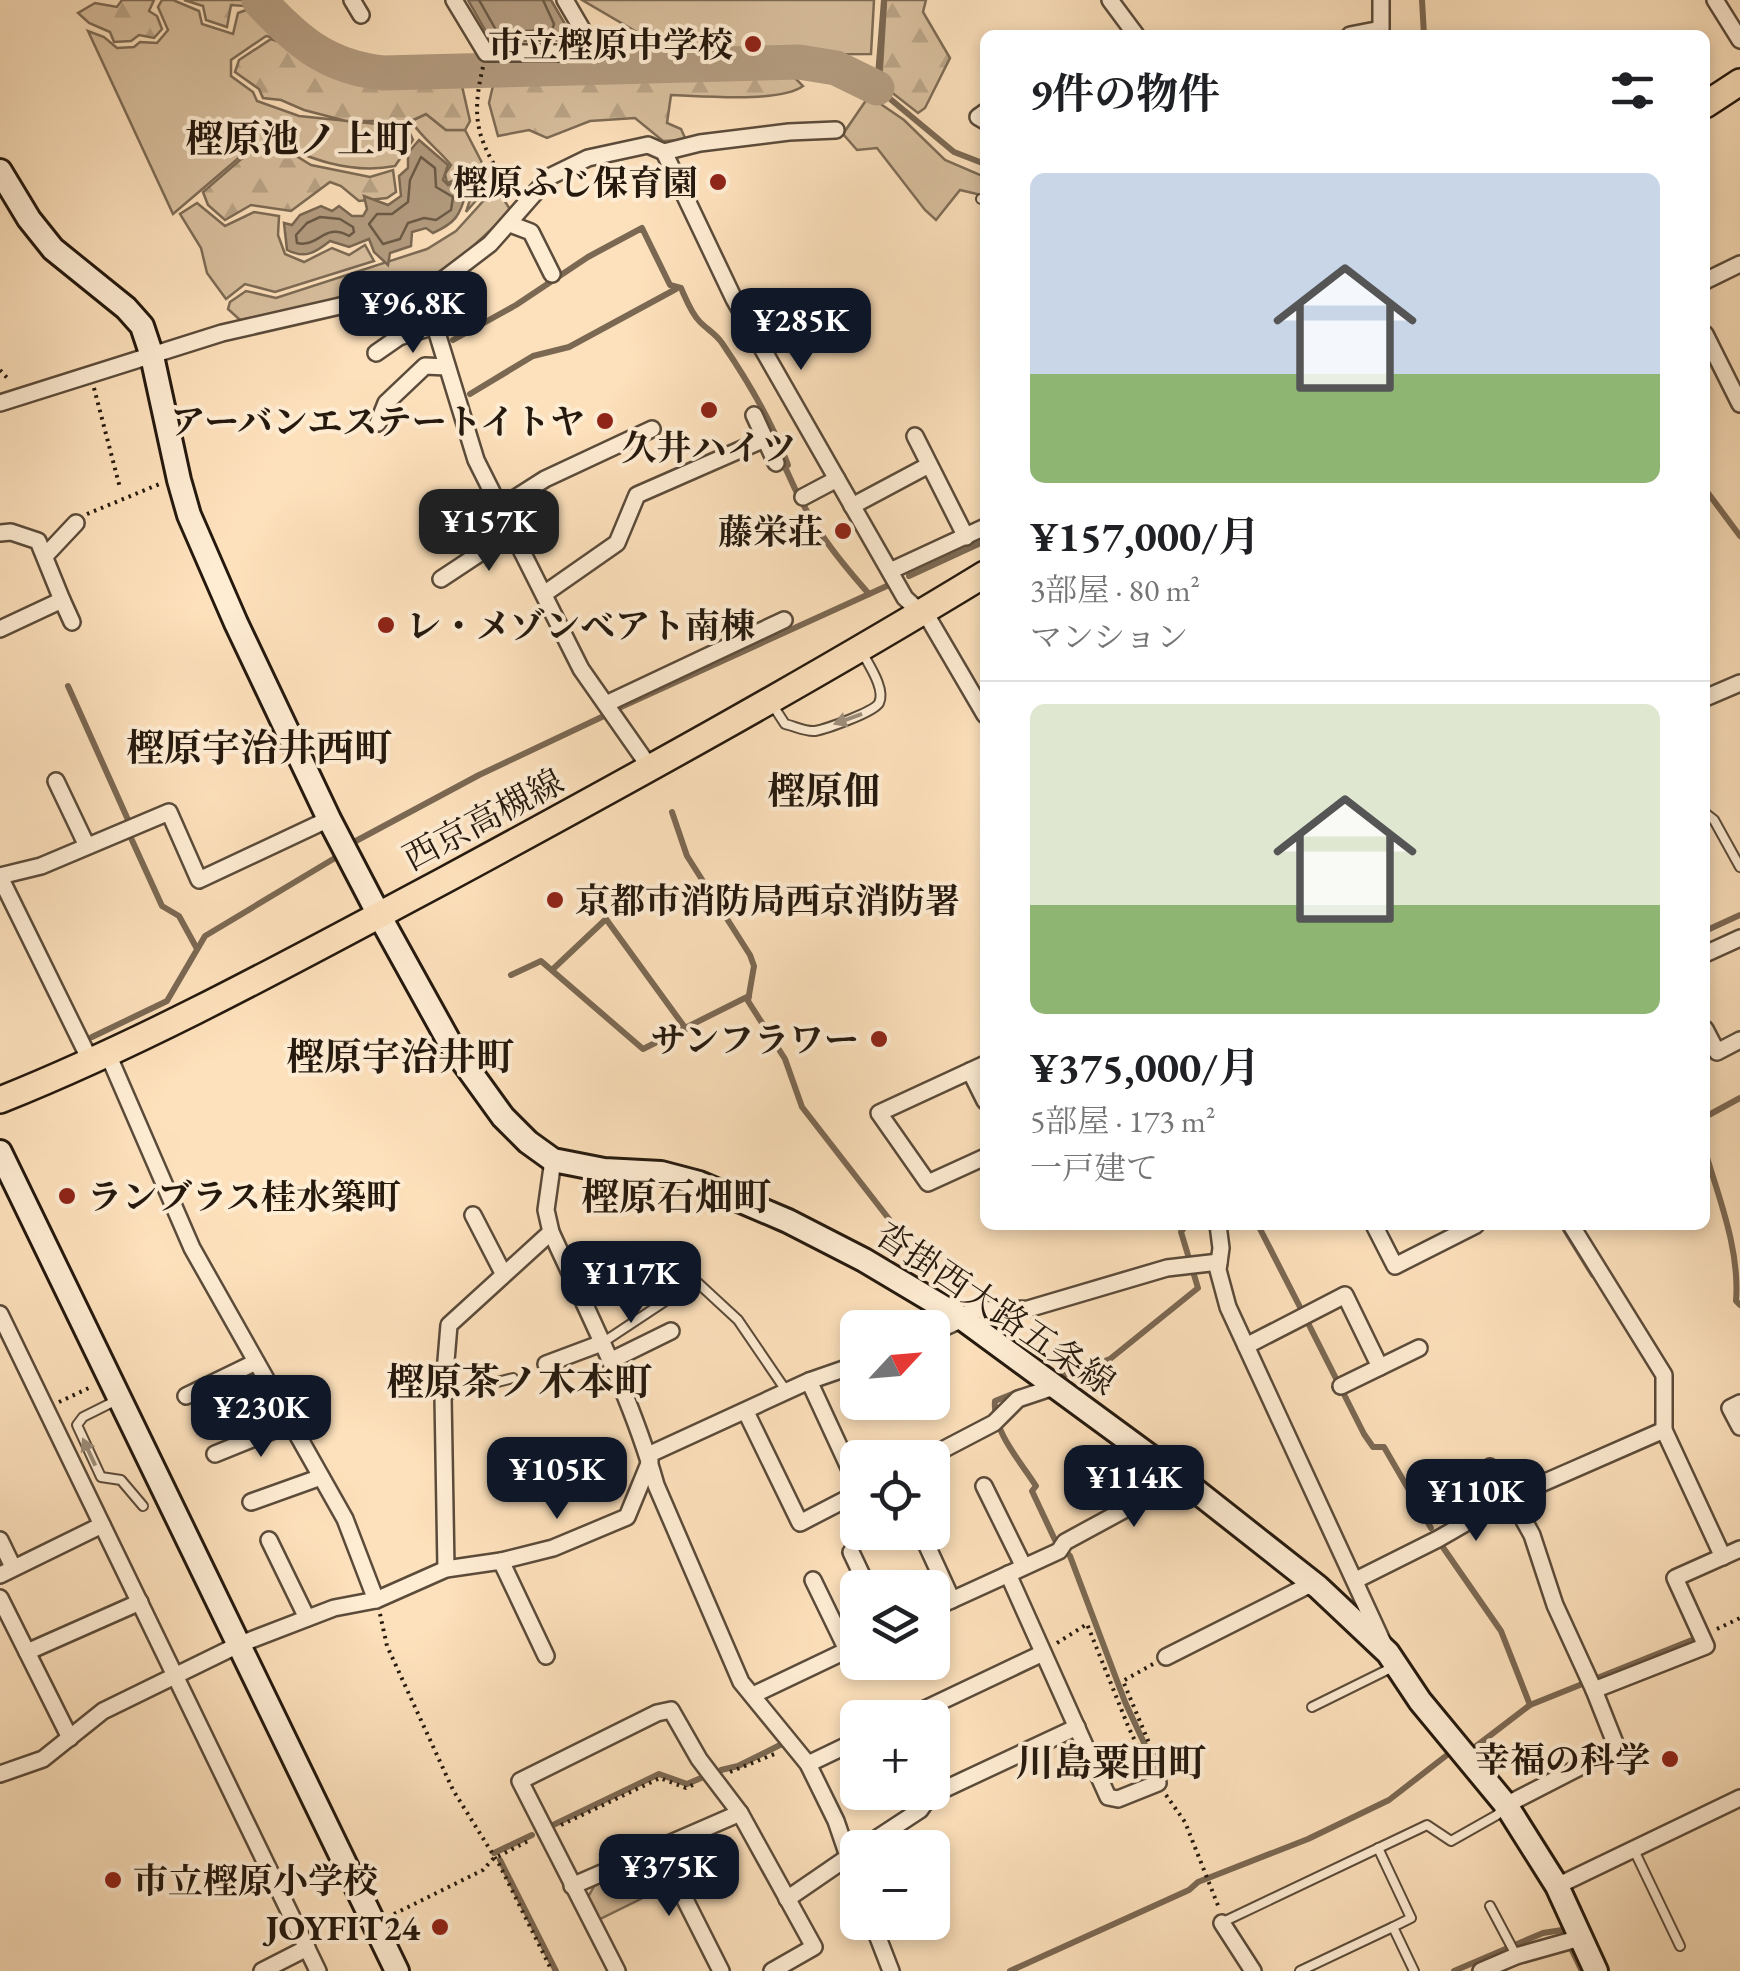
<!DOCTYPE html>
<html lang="ja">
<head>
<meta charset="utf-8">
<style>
  :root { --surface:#fff; --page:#f6f6f6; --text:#202124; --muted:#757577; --line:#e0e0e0; --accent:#111827 }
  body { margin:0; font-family:"EB Garamond","Noto Serif JP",serif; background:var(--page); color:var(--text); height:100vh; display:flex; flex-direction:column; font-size:38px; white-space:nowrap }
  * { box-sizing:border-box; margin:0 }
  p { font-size:32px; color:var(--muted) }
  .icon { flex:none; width:55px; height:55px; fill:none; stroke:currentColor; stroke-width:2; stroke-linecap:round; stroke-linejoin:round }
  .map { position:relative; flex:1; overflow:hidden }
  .panel { position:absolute; left:980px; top:30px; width:730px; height:1200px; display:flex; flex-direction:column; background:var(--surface); border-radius:15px; box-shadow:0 5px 15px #0003 }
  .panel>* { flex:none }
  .needle { width:65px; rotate:64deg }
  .buttons { position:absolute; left:840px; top:1310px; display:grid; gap:20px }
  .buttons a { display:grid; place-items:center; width:110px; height:110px; border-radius:15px; background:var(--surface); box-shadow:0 5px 15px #0003; font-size:50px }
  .price { position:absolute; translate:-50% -85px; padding:0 22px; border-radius:20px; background:var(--accent); color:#fff; font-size:32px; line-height:65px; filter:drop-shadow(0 2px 5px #0008) }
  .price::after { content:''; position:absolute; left:50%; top:60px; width:30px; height:22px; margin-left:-15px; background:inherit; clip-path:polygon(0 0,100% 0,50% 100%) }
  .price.current { background:#222; color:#fff }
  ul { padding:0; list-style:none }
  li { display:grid; align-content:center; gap:20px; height:530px; padding:0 50px }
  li+li { border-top:2px solid var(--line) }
  li span { display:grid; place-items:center; height:310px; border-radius:15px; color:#555 }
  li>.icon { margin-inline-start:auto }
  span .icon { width:180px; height:180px; fill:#fffc; stroke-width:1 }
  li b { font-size:42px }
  h2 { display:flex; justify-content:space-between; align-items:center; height:120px; padding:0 50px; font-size:42px }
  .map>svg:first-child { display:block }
  .green { fill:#d8bf9e; stroke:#7e6c56; stroke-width:2.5 }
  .forest { fill:url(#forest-firs); stroke:#7e6c56; stroke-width:2.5 }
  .water { fill:#b49d81; stroke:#7b6853; stroke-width:2.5 }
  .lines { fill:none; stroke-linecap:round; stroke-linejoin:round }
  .shore { stroke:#6c5b48; stroke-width:2.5 }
  .stream { stroke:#7b6853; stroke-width:6 }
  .river { stroke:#b49d81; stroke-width:35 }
  .lane-casing { stroke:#5b4b3a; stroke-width:12 }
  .street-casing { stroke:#5b4b3a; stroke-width:20 }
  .secondary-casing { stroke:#25190e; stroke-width:28 }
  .primary-casing { stroke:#25190e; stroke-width:30 }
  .path { stroke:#25190e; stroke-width:4; stroke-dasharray:2.5 5; stroke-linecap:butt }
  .lane { stroke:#feecd3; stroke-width:8 }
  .street { stroke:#feecd3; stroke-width:15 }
  .secondary { stroke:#feecd3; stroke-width:22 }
  .primary { stroke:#fde1bc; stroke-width:25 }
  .oneway { fill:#9c8d7a }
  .poi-dot { fill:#8f2418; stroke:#feecd3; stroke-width:4 }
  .labels { text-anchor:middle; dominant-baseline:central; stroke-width:8; stroke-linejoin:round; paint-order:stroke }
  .poi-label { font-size:35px; font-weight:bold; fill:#25190e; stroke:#feecd3; text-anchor:end }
  .street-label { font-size:35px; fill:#25190e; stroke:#feecd3 }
  .neighbourhood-label { font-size:38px; font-weight:bold; fill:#25190e; stroke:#feecd3 }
</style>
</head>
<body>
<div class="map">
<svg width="1740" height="1971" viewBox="0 0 1740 1971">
  <defs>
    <pattern id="forest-firs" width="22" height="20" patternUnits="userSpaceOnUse" patternTransform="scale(2.5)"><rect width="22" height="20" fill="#d8bf9e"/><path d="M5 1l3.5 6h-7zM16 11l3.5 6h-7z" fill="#b9a487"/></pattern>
  </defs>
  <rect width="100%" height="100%" fill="#fde1bc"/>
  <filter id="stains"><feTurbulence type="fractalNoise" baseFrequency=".002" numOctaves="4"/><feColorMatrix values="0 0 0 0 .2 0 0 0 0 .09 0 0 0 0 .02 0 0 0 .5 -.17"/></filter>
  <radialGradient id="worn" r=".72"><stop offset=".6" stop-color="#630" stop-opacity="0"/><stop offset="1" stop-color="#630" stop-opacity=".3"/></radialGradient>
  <g class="green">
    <path d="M162,0H173L199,11L202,24L233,34L238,13L254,7L300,43L266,36L231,60V76L253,92L257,101L299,116L407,127L413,140L395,166C349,175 308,158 267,139L248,150L173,214L88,31L104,37L117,48L134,47L140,42L157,43L168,30L158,7Z"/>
    <polygon points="582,0 874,0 871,54 676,55"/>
    <polygon points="869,96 904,120 945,160 985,177 985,196 960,190 936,220 925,210 877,148 857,150 843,134"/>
    <path d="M426,114L446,130H465L492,182L466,212L472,194L461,178L447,183L445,174L451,165C438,149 422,138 411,121Z"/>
    <polygon points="496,187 511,211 443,274 402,287 240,320 228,309 230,302 246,291 276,298 427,249 456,231"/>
    <polygon points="197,203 225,226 254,212 279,216 278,235 285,254 304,262 332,248 349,255 365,245 374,261 275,292 245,284 226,299 207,273 201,248 180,214"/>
    <polygon points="645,1859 657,1863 667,1886 598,1920 588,1897 596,1883"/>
  </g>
  <g class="forest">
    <polygon points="122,0 154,0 149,11 157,16 162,29 154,38 139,35 131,41 114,42 110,32 89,23 78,13 95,3 117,7"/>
    <polygon points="184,0 246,0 244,6 231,5 227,27 206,20 203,6"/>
    <polygon points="886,0 926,0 923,12 950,58 925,108 918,113 881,84"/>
    <polygon points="271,39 303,50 314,62 335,77 390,87 432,86 447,82 462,86 470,121 465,130 446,130 426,114 411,121 346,121 304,110 281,100 263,98 259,89 235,72 239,60"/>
    <path d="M788,71L803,86C780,103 702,96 671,95L667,123L681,129L686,140L663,141L635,118L590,121L547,138L529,130L498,136L489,103L495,77Z"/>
    <polygon points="264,145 285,149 311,165 370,177 393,170 396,192 387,198 359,201 341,186 330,182 291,211 251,205 225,220 208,205 203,192 240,160"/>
  </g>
  <g class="water">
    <polygon points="468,0 551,0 572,36 567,40 496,42 489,37"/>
    <path d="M419,140L448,165L443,180L448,185L457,182L466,193C460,216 455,223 433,233L426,228L412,232L411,246L390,253L388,265L374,252L369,239L349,247L330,241C315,253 305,259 287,250L284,223L292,225L300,215L321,206L332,211L339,206L352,216H363L367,209L364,196L388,205L401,196L399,176L408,168V153Z"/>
  </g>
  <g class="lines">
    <g class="shore">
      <polyline points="479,0 496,30 501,32 552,30 554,24 543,0"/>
      <polygon points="421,157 435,168 436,187 453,197 451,210 436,220 424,218 408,223 400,239 383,244 369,224 377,214 392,214 408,202 410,180"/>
      <path d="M320,217L340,219L353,227L354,232L349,236C324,222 319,248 297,243L296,235L307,223Z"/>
    </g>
    <g class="stream">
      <polyline points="884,0 877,88 954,152 985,164"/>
      <polyline points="1422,0 1424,35"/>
      <path d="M453,340L516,305L588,257L642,228L670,285L681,288C686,299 691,313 700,322C707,329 717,335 722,343C748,381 772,421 788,465L785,467C807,519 832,552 869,594"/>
      <polyline points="470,394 533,356 569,347 676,289"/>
      <polyline points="1705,489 1740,536"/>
      <polyline points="909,576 985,541"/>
      <polyline points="68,686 129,822"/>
      <polyline points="621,707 889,585"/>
      <polyline points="672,812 687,856 750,955 754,966 748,1001 785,1059 802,1107 889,1219"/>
      <polyline points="131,838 162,906 179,916 196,947"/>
      <polyline points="354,842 479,775 606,715"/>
      <polyline points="1705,931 1740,915"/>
      <polyline points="552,970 606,919 686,1029"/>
      <polyline points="511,975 541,961 643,1049 749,996"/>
      <polyline points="92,1037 167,1001 205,936 340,855"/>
      <polyline points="1705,1117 1740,1098"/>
      <path d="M1705,1151C1719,1198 1740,1250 1736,1301L1740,1305"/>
      <polyline points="1258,1225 1301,1309"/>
      <polyline points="1566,1225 1565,1230 1593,1275"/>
      <polyline points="1308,1323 1364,1434 1373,1447 1384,1447 1431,1528"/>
      <polyline points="1062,1376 1110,1359 1198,1288 1181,1232 1186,1225"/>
      <path d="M1020,1391L995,1401C992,1431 1021,1462 1036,1486L1032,1491L1055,1540L1070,1556L1125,1702L1158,1773"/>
      <polyline points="1442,1546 1501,1631 1530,1705"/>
      <polyline points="1475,1747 1530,1705 1692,1640"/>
      <polyline points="721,1770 738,1766 784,1743"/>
      <polyline points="551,1826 659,1774 687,1784 701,1778"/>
      <polyline points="494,1853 532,1835"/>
      <polyline points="500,1860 556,1971"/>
      <polyline points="1010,1971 1189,1890 1198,1882 1308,1839 1389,1800 1447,1755"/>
      <polyline points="1454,1971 1543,1933 1562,1930 1582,1971"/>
    </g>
    <path class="river" d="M259,0C296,40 326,67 383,73L799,62L836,68L877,88"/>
    <defs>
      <g id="lane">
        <polyline points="981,199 985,200"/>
        <path d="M772,704L785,724C794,726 806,732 815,731C826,729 874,712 879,703C886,689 868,664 862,652"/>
        <polyline points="1705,813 1714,820 1740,867"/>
        <polyline points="602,1343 676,1294 698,1283 738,1320 787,1392"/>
        <polyline points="443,1396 513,1378"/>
        <polyline points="119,1399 83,1417 77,1425 101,1477 121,1480 143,1506"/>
        <polyline points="1312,1707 1393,1667"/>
        <polyline points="1378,1848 1411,1918 1393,1927 1414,1971"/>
        <polyline points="1633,1848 1680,1946"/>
        <polyline points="1490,1906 1516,1955"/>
        <polyline points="1223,1922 1427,1825 1451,1841 1497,1815 1503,1808"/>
        <polyline points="1300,1971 1393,1927"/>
      </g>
      <g id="street">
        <polyline points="352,0 361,15"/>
        <polyline points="454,0 486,53 596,53 565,0"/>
        <polyline points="1110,0 1136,35"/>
        <polyline points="1715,0 1740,40"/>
        <polyline points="1350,35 1381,29 1381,0"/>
        <polyline points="985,112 978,117 985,121"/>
        <polyline points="664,152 734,299 905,598 930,621 985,715"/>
        <polyline points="510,224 531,232 552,274"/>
        <polyline points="1705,281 1740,264"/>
        <polyline points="423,287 476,460 581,669 651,769"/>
        <polyline points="1705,334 1740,404"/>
        <polyline points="376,353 399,337 435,326"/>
        <polyline points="0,403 222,333 423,287 444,279 490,244 549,177 588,158 648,145 664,152 700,143 789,132 836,130"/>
        <polyline points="754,415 776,463"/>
        <polyline points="378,423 386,403 425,366 447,367"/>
        <polyline points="915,436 966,537"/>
        <polyline points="803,497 837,479"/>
        <polyline points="852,506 929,465"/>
        <polyline points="501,507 545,479 652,429"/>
        <polyline points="0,533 11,532 38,541 62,600 0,629"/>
        <polyline points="45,556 76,523"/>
        <polyline points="890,571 985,527"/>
        <polyline points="441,579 512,532"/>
        <polyline points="544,594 617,543 637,495 765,439"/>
        <polyline points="62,600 72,622"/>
        <polyline points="1705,698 1740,683"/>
        <polyline points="606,704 784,620"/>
        <polyline points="56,781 87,846"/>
        <polyline points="0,876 41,866 169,812 199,880 329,819"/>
        <polyline points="0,877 90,1060"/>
        <polyline points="1705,954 1740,938"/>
        <polyline points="1705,1029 1717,1052 1740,1040"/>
        <polyline points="107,1052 192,1248 345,1519 376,1600"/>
        <polyline points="985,1064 879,1113 928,1183 985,1157"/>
        <polyline points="970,1071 985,1101"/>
        <path d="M553,1160L546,1210L551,1232C589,1315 632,1398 656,1485L741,1682L808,1764L836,1821L858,1885"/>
        <polyline points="473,1215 503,1273"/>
        <polyline points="1218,1225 1221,1248 1218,1270 1228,1307 1384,1645"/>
        <polyline points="1374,1225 1395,1266 1476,1225"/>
        <polyline points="1571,1225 1664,1375 1664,1430 1723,1557"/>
        <polyline points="0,1314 318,1971"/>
        <polyline points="932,1333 963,1319 972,1310 1028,1309 1167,1268 1219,1262"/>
        <polyline points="1246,1346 1345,1295 1380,1367"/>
        <polyline points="610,1361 671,1331"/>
        <polyline points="546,1364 602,1343"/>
        <polyline points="809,1381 858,1487"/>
        <polyline points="1341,1386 1419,1348"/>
        <polyline points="186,1396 256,1362"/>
        <polyline points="1740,1403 1730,1408 1740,1427"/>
        <polyline points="746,1412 800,1523 858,1493"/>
        <polyline points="215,1454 289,1424"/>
        <polyline points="648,1455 809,1381 858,1364"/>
        <polyline points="927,1458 994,1423 1018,1399 1057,1386"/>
        <polyline points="1490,1467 1505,1500"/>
        <polyline points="984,1486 1023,1565"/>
        <polyline points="251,1502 321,1477"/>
        <polyline points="923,1537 952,1600"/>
        <polyline points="0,1540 13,1567"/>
        <polyline points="269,1540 307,1618"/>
        <polyline points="851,1552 868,1588"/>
        <polyline points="501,1561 553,1548 627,1517 650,1461"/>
        <polyline points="446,1569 443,1396 449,1325 551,1232"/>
        <polyline points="1008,1574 1108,1797 1118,1799 1158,1783"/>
        <polyline points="0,1575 102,1525"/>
        <polyline points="813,1580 847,1650"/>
        <polyline points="1356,1580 1438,1539 1511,1497"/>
        <polyline points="0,1598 70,1738"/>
        <polyline points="932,1609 1059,1551 1065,1542 1181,1479"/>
        <polyline points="27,1652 140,1602"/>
        <polyline points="1166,1657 1313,1583"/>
        <polyline points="1594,1690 1555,1605 1532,1535 1511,1497 1664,1430"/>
        <polyline points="753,1695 858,1645"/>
        <polyline points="906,1718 1043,1653"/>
        <polyline points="808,1764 858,1740"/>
        <polyline points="0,1774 43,1759 103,1711 238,1645 334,1608 376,1600 446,1569 501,1561 546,1656"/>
        <polyline points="1506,1805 1617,1748 1594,1690 1706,1646 1675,1578 1740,1549"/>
        <polyline points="658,1846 721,1971"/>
        <polyline points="862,1848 920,1810 930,1796 1077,1727"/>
        <polyline points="572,1886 740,1813"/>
        <polyline points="1557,1886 1740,1798"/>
        <polyline points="787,1899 854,1853"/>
        <polyline points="872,1922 891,1971"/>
        <polyline points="1222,1923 1253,1971"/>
        <polyline points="262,1971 307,1948"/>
        <polyline points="617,1971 520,1781 657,1713 671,1710 699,1759 740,1813 814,1947 772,1971"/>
        <polyline points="1481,1971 1516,1956 1580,1938"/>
      </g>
      <g id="secondary">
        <polyline points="0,171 29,219 53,249 126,308 142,326 152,356 179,480 189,515 236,623 329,819 379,915 451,1045 503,1117 528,1142 553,1160 604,1170 661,1173 699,1183 788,1221 864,1260 963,1319 1181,1479 1318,1587 1388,1653 1420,1701 1506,1805 1557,1886 1596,1971"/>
        <polyline points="0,1152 397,1971"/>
      </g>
      <g id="primary">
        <polyline points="1705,105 1740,82"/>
        <path d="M0,1100C152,1039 298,958 443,881C626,782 808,682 985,574"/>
      </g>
    </defs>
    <use href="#lane" class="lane-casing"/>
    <use href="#street" class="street-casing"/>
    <use href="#secondary" class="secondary-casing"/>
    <use href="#primary" class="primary-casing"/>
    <g class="path">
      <path d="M483,67C469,125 480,144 512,193"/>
      <polyline points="0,370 10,381"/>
      <polyline points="94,388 120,488"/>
      <polyline points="87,514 162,483"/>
      <polyline points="59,1402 91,1387"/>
      <polyline points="380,1614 387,1646 453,1790 499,1864 552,1971"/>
      <polyline points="1717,1629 1740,1618"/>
      <polyline points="1057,1643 1087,1624 1128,1726 1149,1771"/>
      <polyline points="1153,1664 1123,1681 1160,1769"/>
      <polyline points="730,1772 777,1753"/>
      <polyline points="1166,1795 1185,1822 1219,1908"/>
      <polyline points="561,1825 660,1778 686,1788 697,1783"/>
      <polyline points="394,1914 483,1870 493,1859 530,1840"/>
    </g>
    <use href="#lane" class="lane"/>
    <use href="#street" class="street"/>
    <use href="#secondary" class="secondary"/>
    <use href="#primary" class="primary"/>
  </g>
  <defs><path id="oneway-solid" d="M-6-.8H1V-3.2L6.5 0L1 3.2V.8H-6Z" transform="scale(2.5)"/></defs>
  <g class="oneway">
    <use href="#oneway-solid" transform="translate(848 719) rotate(160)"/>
    <use href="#oneway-solid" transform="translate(89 1452) rotate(-115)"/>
  </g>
  <g class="poi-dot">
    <circle cx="753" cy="44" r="10"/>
    <circle cx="718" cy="182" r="10"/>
    <circle cx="709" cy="410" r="10"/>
    <circle cx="605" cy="421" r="10"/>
    <circle cx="843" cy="531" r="10"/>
    <circle cx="386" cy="625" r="10"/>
    <circle cx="555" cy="900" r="10"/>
    <circle cx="879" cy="1039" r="10"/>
    <circle cx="67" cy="1196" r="10"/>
    <circle cx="1670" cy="1759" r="10"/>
    <circle cx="113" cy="1880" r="10"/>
    <circle cx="440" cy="1927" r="10"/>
  </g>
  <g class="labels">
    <g class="poi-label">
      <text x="733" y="44">市立樫原中学校</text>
      <text x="698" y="182">樫原ふじ保育園</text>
      <text x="585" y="421">アーバンエステートイトヤ</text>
      <text x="709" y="447" text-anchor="middle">久井ハイツ</text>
      <text x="823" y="531">藤栄荘</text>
      <text x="406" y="625" text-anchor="start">レ・メゾンベアト南棟</text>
      <text x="575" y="900" text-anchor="start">京都市消防局西京消防署</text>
      <text x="859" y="1039">サンフラワー</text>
      <text x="87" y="1196" text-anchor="start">ランブラス桂水築町</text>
      <text x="1650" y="1759">幸福の科学</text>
      <text x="133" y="1880" text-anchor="start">市立樫原小学校</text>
      <text x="420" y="1927">JOYFIT24</text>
    </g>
    <g class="street-label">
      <text transform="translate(483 819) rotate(-28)">西京高槻線</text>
      <text transform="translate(996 1308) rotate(34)">沓掛西大路五条線</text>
    </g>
    <g class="neighbourhood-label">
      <text x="299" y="138">樫原池ノ上町</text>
      <text x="259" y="747">樫原宇治井西町</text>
      <text x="824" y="790">樫原佃</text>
      <text x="400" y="1056">樫原宇治井町</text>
      <text x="676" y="1196">樫原石畑町</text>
      <text x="519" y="1381">樫原茶ノ木本町</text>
      <text x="1111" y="1762">川島粟田町</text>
    </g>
  </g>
  <rect width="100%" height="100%" filter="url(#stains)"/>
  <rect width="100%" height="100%" fill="url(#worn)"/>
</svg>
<div class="buttons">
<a><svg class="needle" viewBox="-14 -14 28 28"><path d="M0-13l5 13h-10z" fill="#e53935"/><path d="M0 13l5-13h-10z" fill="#757577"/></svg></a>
<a><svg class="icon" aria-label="locate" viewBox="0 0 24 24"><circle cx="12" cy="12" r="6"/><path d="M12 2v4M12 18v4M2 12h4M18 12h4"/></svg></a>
<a><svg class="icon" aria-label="layers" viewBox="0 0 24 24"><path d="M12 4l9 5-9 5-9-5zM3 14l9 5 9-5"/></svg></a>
<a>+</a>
<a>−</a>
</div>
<b class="price" style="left:413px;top:356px">¥96.8K</b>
<b class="price" style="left:801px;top:373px">¥285K</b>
<b class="price current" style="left:489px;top:574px">¥157K</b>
<b class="price" style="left:631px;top:1326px">¥117K</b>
<b class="price" style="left:261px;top:1460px">¥230K</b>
<b class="price" style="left:557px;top:1522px">¥105K</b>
<b class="price" style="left:1134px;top:1530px">¥114K</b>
<b class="price" style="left:1476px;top:1544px">¥110K</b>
<b class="price" style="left:669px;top:1919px">¥375K</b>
<section class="panel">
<h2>9件の物件<svg class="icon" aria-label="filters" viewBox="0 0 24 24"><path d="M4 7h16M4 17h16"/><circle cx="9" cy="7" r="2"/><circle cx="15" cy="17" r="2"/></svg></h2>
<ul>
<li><span style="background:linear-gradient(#c9d6e8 65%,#8fb573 0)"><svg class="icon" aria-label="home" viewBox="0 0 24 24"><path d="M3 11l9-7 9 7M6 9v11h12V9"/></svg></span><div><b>¥157,000/月</b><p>3部屋 · 80 m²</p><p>マンション</p></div></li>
<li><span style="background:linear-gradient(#dfe7d0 65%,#8fb573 0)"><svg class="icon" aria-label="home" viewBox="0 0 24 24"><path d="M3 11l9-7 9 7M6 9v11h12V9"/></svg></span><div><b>¥375,000/月</b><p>5部屋 · 173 m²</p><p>一戸建て</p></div></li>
</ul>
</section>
</div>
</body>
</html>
